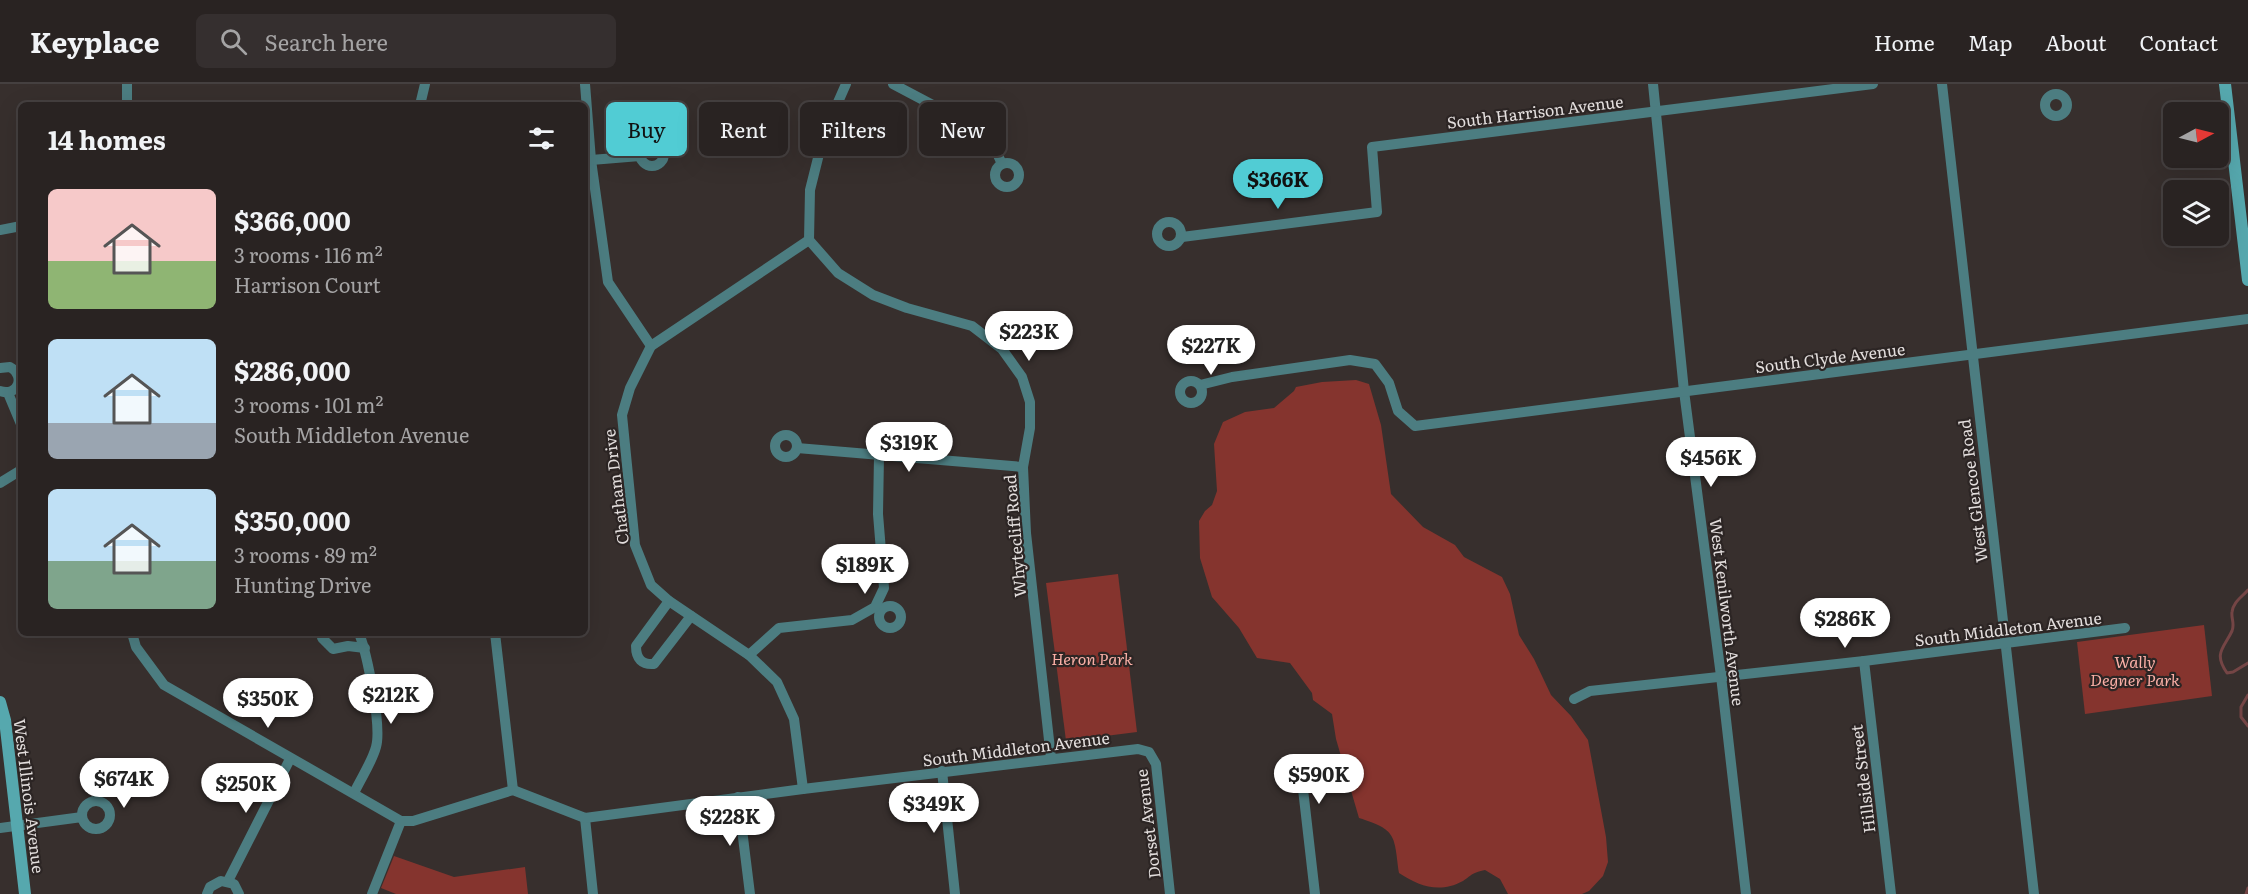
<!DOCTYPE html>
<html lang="en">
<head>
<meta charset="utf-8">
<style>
  :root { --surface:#292322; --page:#352f2f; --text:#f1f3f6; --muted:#a5a4a5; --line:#454040; --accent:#51ccd4 }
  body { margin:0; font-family:Literata,serif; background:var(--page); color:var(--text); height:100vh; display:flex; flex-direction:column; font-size:22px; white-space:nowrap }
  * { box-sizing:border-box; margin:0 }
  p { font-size:20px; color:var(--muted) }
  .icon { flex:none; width:33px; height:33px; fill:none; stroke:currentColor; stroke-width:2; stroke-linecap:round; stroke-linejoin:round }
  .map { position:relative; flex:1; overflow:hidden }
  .sheet { position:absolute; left:18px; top:18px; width:570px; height:534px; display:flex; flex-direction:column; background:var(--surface); border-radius:9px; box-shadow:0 6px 24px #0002,0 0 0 2px var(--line) }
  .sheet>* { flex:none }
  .guide { position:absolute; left:606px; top:18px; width:570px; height:54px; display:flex; gap:12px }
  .needle { width:39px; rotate:83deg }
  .fabs { position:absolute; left:2163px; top:18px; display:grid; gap:12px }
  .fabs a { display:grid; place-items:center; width:66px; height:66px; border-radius:9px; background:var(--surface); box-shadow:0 6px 24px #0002,0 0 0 2px var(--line); font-size:30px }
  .price { position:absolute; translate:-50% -51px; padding:0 14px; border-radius:21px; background:#fff; color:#222; font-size:20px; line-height:39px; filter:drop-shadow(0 2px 3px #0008) }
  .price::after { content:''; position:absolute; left:50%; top:36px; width:18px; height:14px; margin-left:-9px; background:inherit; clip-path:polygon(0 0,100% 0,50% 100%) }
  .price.selected { background:var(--accent); color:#111 }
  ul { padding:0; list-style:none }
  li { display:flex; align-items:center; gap:18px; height:150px; padding:0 30px }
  li span { display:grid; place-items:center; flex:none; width:168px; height:120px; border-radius:9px; color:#555 }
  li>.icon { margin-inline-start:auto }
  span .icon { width:72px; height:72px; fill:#fffc; stroke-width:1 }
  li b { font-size:26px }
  h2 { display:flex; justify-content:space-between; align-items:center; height:72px; padding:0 30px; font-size:26px }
  .chip { padding:0 21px; border-radius:9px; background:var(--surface); box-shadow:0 6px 24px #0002,0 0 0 2px var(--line); font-size:21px; line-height:54px }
  .chip.selected { background:var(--accent); color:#111 }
  header { display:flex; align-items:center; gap:36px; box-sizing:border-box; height:84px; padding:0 30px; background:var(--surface); border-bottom:2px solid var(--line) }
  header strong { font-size:28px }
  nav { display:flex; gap:33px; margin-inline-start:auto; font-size:21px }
  .search { width:420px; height:54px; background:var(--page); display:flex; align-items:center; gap:15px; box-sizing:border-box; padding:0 21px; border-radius:9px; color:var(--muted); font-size:22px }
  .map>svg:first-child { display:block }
  .green { fill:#85342e }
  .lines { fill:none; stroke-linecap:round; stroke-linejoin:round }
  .stream { stroke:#744545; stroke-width:3 }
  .street { stroke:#4c7d81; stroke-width:10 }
  .secondary { stroke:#56a8ae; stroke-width:12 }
  .labels { text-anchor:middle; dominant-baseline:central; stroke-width:4.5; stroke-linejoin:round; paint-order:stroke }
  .street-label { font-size:16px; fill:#e3dedd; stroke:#2c2524 }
  .park-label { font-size:16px; font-style:italic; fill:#faafa6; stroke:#2c2524 }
</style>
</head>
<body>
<header>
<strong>Keyplace</strong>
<div class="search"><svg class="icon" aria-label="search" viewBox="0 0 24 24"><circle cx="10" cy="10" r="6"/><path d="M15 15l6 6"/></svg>Search here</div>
<nav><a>Home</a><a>Map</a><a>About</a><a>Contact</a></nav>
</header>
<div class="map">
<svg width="2248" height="810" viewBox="0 0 2248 810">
  <rect width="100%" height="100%" fill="#372f2d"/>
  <g class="green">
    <path d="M1356,296L1369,300L1381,341L1391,410L1423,443L1455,461L1464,473L1502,493L1510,510L1519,551L1534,575L1551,611L1571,632L1588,656L1606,753L1608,778L1603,792L1589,807L1582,810H1508L1500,795L1485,786C1472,789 1473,790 1463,797C1439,810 1419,802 1399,789C1394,751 1397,746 1359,734L1336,655L1332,630L1313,616L1312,609L1290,579L1257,574L1239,544L1212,513L1200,474L1199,437L1205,427L1212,421L1217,407L1214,360L1223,338L1245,328L1274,324L1294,307L1296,303L1322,298Z"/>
    <polygon points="1118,490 1137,648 1066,657 1046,499"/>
    <polygon points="2204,541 2212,612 2085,630 2077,558"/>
    <polygon points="394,772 454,793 525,783 528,810 396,810 381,804"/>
  </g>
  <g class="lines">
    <g class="stream">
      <path d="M2248,506C2242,513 2233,518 2232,528C2231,535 2235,539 2232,547C2224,564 2213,569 2227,589L2233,588L2248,579"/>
      <polyline points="2248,611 2241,623 2241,633 2248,642"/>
      <polyline points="2246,810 2248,804"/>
    </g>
    <g class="street">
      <polyline points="585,0 591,76 608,198 651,262"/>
      <polyline points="846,0 824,50 810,106 809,156 838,189 873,211 907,224 972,242 1002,265 1022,293 1030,318 1030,344 1023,383 1026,449 1051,674"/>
      <polyline points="893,0 944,27 996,67 1002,80"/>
      <polyline points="1653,0 1684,307 1721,592 1746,810"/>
      <polyline points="1942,0 2034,810"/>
      <circle cx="2056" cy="21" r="11"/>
      <polyline points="127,21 127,0"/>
      <polyline points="420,21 425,0"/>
      <circle cx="652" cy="70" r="12"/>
      <polyline points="591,76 640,72"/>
      <circle cx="1007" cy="91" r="12"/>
      <circle cx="1169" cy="150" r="12"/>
      <polyline points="0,146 21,142"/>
      <polyline points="1182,153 1377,128 1372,63 1873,0"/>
      <path d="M0,284L10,283C26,292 18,313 0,307"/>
      <circle cx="1191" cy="308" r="11"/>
      <polyline points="1200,301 1232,293 1350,276 1375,280 1389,299 1398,327 1415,342 2248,235"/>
      <polyline points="8,309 21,340"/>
      <circle cx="786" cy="362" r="11"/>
      <polyline points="797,364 1023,383"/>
      <polyline points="0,399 21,386"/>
      <path d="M669,517L636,562C636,575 642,581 654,580L691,532"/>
      <circle cx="890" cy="533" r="11"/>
      <polyline points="132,549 136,563 164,601 401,737"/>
      <polyline points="323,549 322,554 333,565 348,562 365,564"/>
      <polyline points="495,549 513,706"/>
      <polyline points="749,571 779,544 852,536 875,523 884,504 878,430 879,372"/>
      <polyline points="1864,577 1891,810"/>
      <polyline points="1574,615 1590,607 1864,577 2125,544"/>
      <polyline points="1300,679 1315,810"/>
      <polyline points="942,687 955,810"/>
      <polyline points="803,705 794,635 777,598 749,571 669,517 651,501 635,461 622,331 630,304 651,262 809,156"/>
      <path d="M354,709C361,694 372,678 376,663C382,642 367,570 359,549"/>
      <polyline points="738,713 750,810"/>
      <circle cx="96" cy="731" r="14"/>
      <polyline points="585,734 593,810"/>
      <polyline points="0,744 82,733"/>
      <polyline points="228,797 290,675"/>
      <polyline points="207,810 210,803 221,797 234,800 239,810"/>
      <polyline points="372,810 401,737 413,737 513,706 585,734 803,705 1138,665 1149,668 1156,680 1170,810"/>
    </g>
    <g class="secondary">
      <polyline points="2225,0 2248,196"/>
      <polyline points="0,618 5,636 25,810"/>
    </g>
  </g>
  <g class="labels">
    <g class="street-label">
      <text transform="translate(1535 27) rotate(-7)">South Harrison Avenue</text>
      <text transform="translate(1830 273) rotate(-7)">South Clyde Avenue</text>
      <text transform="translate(615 403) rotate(-97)">Chatham Drive</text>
      <text transform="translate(1972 407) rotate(-97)">West Glencoe Road</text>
      <text transform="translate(1014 452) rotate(-95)">Whytecliff Road</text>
      <text transform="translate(1728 528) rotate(83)">West Kenilworth Avenue</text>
      <text transform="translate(2008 544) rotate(-7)">South Middleton Avenue</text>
      <text transform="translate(1016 664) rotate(-7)">South Middleton Avenue</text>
      <text transform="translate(1862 695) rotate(-97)">Hillside Street</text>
      <text transform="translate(30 712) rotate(83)">West Illinois Avenue</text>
      <text transform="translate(1147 740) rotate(-97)">Dorset Avenue</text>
    </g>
    <g class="park-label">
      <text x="1092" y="574">Heron Park</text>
      <text x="2135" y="577">Wally<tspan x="2135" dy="18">Degner Park</tspan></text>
    </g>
  </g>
</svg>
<div class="fabs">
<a><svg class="needle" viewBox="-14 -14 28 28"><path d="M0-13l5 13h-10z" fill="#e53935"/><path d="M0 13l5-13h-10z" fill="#a5a4a5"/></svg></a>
<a><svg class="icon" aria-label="layers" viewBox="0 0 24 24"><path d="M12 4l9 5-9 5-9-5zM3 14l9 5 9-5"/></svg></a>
</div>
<b class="price selected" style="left:1278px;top:126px">$366K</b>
<b class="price" style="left:1029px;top:278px">$223K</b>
<b class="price" style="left:1211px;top:292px">$227K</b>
<b class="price" style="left:909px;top:389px">$319K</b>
<b class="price" style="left:1711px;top:404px">$456K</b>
<b class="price" style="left:865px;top:511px">$189K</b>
<b class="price" style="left:1845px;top:565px">$286K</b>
<b class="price" style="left:391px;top:641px">$212K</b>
<b class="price" style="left:268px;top:645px">$350K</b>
<b class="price" style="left:1319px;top:721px">$590K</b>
<b class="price" style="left:124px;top:725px">$674K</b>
<b class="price" style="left:246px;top:730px">$250K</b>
<b class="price" style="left:934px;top:750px">$349K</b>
<b class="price" style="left:730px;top:763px">$228K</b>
<div class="guide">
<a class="chip selected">Buy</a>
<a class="chip">Rent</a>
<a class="chip">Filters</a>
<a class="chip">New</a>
</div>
<section class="sheet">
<h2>14 homes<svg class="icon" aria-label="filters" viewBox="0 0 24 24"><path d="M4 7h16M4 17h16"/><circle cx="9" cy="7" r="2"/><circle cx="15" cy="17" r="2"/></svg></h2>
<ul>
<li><span style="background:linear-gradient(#f6c9c9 60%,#8fb573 0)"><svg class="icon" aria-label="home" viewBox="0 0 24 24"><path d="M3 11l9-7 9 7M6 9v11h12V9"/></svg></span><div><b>$366,000</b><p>3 rooms · 116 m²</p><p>Harrison Court</p></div></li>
<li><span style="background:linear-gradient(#bfe0f5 70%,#9aa5b1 0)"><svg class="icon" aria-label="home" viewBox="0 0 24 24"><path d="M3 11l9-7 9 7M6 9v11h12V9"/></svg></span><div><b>$286,000</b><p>3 rooms · 101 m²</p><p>South Middleton Avenue</p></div></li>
<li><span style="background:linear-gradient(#bfe0f5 60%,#7fa58c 0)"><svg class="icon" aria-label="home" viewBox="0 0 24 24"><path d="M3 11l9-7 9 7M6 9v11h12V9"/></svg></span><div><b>$350,000</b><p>3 rooms · 89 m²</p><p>Hunting Drive</p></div></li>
</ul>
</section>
</div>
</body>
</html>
